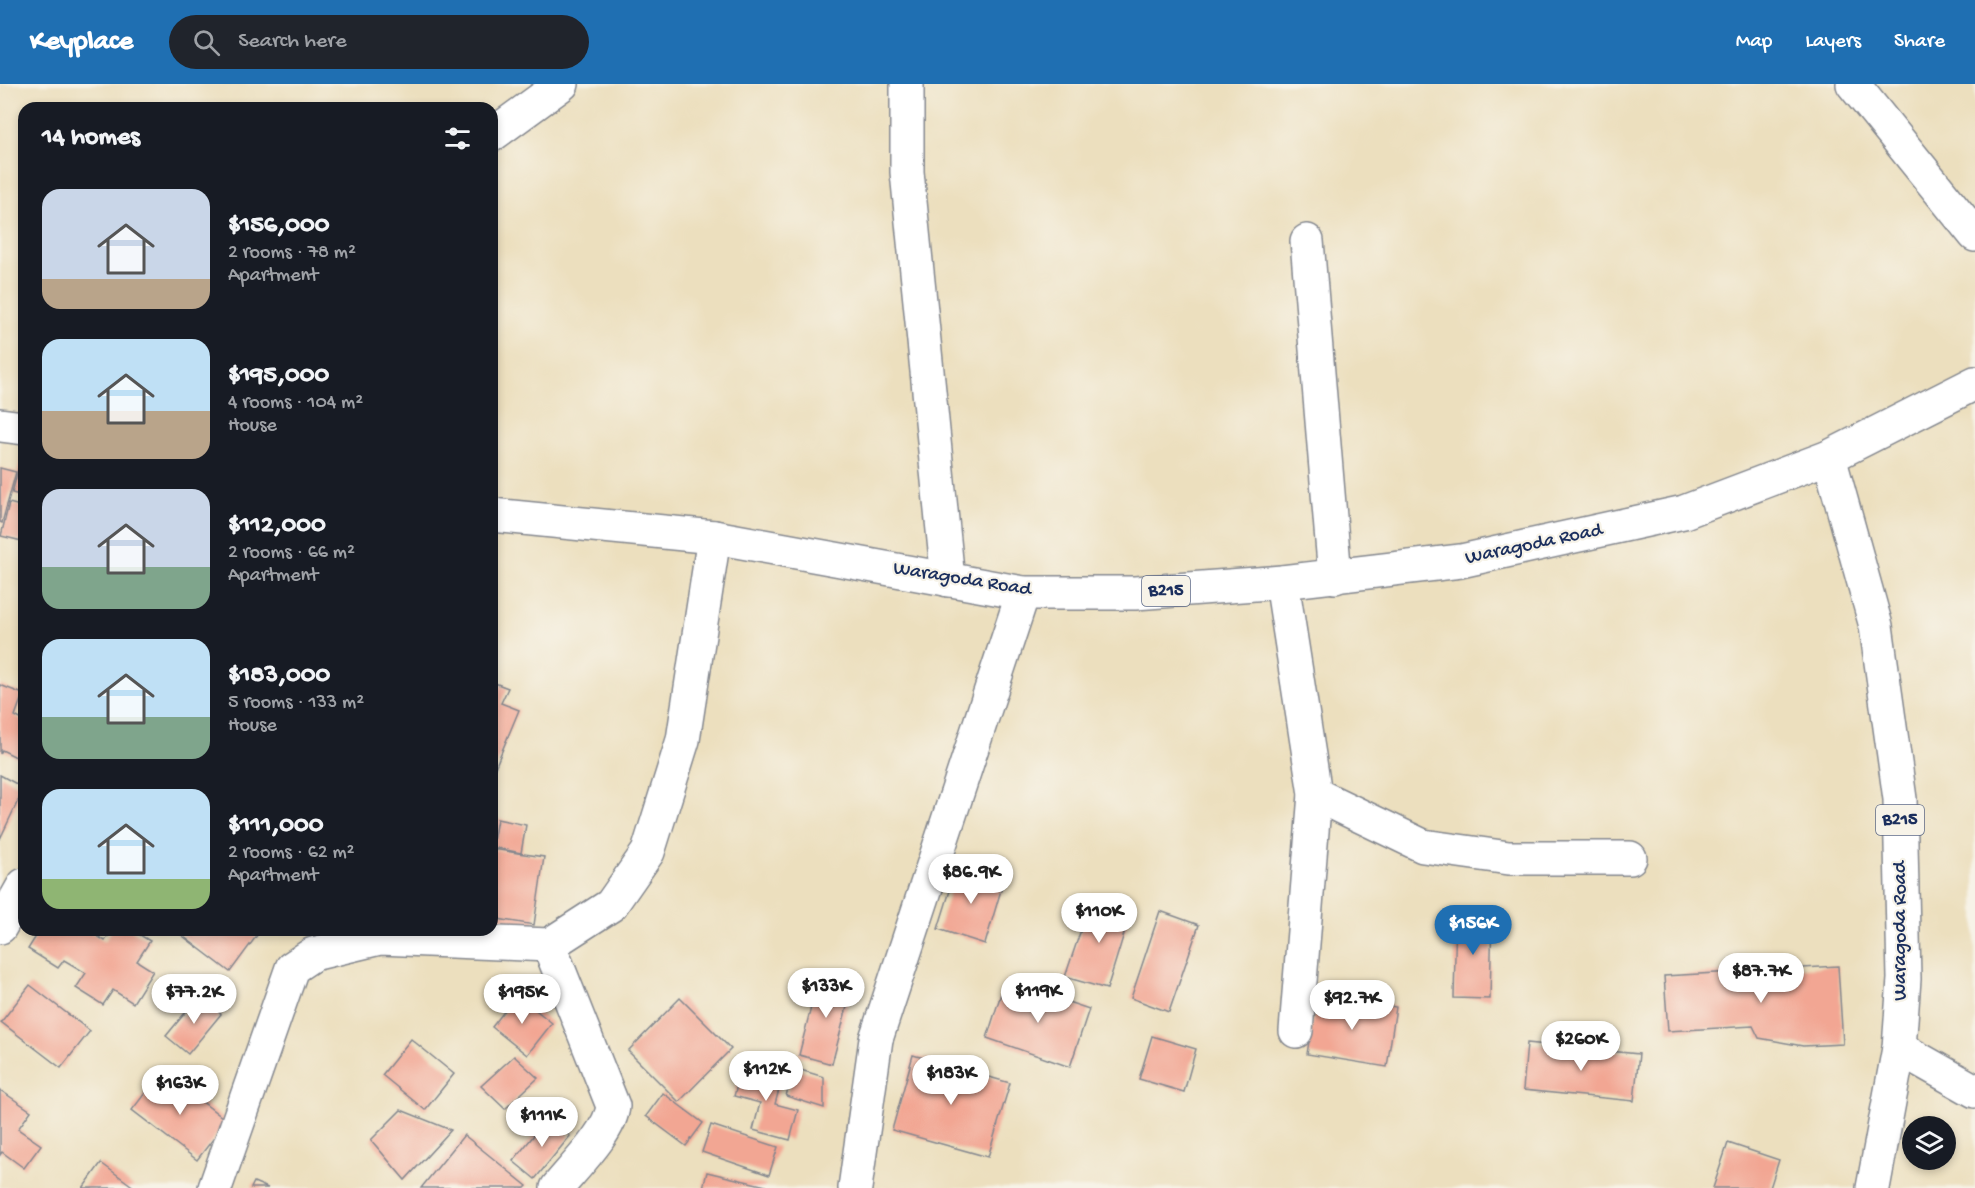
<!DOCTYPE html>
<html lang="en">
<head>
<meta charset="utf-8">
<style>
  :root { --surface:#171b24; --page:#20242c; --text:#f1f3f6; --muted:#9ea1a6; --accent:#1f6fb2 }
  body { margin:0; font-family:"Gochi Hand",sans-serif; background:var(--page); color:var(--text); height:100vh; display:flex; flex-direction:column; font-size:22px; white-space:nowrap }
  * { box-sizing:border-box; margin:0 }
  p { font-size:20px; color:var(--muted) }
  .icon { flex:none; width:33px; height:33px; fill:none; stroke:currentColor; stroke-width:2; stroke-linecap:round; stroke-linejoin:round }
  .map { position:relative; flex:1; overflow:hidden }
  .sheet { position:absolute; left:18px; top:18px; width:480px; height:834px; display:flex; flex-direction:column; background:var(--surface); border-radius:18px; box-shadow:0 3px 9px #0003 }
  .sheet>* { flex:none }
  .buttons { position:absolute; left:1902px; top:1032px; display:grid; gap:12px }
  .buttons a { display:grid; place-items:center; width:54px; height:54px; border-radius:50%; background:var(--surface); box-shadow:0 3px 9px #0003; font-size:30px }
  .price { position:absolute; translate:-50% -51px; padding:0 14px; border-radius:21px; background:#fff; color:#222; font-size:20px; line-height:39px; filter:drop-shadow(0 2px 3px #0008) }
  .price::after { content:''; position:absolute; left:50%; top:36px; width:18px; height:14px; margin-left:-9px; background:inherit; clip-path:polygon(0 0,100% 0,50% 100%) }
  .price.selected { background:var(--accent); color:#fff }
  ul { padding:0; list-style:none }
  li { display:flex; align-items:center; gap:18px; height:150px; padding:0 24px }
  li span { display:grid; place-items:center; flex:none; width:168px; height:120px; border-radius:18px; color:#555 }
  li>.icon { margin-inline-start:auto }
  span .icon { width:72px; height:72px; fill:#fffc; stroke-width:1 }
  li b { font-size:26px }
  h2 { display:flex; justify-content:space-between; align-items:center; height:72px; padding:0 24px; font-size:26px }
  header { display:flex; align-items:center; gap:36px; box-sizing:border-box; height:84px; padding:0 30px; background:var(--accent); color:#fff }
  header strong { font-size:28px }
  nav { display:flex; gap:33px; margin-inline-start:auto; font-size:21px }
  .search { width:420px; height:54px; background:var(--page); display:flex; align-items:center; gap:15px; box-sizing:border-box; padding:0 21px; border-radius:33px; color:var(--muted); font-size:22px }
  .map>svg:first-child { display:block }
  .building { fill:#f2a693 }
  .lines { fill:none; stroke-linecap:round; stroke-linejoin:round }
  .minor-casing { stroke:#84878e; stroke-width:36 }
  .major-casing { stroke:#84878e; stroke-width:36 }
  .minor { stroke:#fff; stroke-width:33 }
  .major { stroke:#fff; stroke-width:33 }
  .labels { text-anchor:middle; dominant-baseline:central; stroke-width:4.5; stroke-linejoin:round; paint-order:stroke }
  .shield { fill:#f7f3e8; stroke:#5d6a87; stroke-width:1.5 }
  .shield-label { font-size:18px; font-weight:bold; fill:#1b2f5e }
  .street-label { font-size:20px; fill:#1b2f5e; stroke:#f7f3e8 }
</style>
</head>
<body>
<header>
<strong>Keyplace</strong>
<div class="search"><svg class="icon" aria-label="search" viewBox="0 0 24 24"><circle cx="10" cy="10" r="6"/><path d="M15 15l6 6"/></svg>Search here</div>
<nav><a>Map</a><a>Layers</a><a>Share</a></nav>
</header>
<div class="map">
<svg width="1975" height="1104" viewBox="0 0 1975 1104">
  <rect width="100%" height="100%" fill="#f7f3e8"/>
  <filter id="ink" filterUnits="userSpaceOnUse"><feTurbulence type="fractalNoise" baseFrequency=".0167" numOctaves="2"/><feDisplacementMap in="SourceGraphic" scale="12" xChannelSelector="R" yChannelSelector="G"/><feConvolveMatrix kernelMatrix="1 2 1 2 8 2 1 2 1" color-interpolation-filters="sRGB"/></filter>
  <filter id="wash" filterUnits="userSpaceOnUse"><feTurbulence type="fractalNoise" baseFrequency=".008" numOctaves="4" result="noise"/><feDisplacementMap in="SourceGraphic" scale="24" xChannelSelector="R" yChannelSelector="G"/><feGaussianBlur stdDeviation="1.35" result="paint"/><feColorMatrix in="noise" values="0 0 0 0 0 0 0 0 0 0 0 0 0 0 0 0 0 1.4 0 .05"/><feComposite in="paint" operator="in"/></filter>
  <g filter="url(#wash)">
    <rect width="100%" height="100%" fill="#ecdfbe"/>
    <g id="blocks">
      <g class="building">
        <polygon points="21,375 24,376 24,412 12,409"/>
        <polygon points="0,384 16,388 2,439 0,438"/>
        <polygon points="9,419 24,423 22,457 1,452"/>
        <polygon points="492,598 508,604 501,619 519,626 492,691"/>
        <polygon points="0,601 23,610 15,632 24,637 24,677 2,666 0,670"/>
        <polygon points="0,691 24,704 0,755"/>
        <polygon points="497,735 526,741 521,769 492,763"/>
        <polygon points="492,765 544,773 534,841 492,834"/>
        <polygon points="958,781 1004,796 985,860 938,845"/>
        <polygon points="1092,813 1131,827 1107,905 1065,893"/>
        <polygon points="1160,827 1199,841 1169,928 1131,914"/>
        <polygon points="1456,828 1492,829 1490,915 1454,914"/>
        <polygon points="40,846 88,846 105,857 112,846 132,846 150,857 137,877 153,887 133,919 113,906 103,921 76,904 86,889 64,876 58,884 28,865"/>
        <polygon points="175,846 252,846 258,850 230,888"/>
        <polygon points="1838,882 1843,960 1803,962 1759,954 1753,942 1668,947 1664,892"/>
        <polygon points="819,891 853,900 832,980 799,971"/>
        <polygon points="1005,897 1089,925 1070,983 987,954"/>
        <polygon points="30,901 90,947 61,984 1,938"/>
        <polygon points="1317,910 1396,923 1387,983 1307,970"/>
        <polygon points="517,911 552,939 527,971 492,943"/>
        <polygon points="199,912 221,930 188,970 166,952"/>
        <polygon points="680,914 731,965 679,1018 628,967"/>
        <polygon points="1152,952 1196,965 1184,1008 1139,995"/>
        <polygon points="411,955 454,990 425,1026 382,991"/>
        <polygon points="1527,959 1639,970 1634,1017 1523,1006"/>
        <polygon points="913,971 1010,999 988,1073 892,1046"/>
        <polygon points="514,972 538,994 505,1025 481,1002"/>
        <polygon points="743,981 783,991 775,1020 798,1026 790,1056 753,1046 760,1019 734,1012"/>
        <polygon points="794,984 824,993 824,1024 786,1012"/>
        <polygon points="162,987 227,1037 197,1076 132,1026"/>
        <polygon points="0,1006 31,1027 18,1045 41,1061 24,1084 2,1068 0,1071"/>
        <polygon points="663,1009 703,1039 686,1062 646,1032"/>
        <polygon points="401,1026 451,1046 405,1096 371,1056"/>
        <polygon points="548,1034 570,1052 535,1095 513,1077"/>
        <polygon points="711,1041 778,1063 769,1091 702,1068"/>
        <polygon points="464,1051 527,1102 525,1104 421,1104"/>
        <polygon points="1728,1059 1779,1076 1770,1104 1713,1104"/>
        <polygon points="101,1079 135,1104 83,1104"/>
        <polygon points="707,1088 766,1102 765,1104 703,1104"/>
        <polygon points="254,1098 268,1104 251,1104"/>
      </g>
    </g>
  </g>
  <g filter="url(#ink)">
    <use href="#blocks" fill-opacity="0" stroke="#84878e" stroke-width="1.5"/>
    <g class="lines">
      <defs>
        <g id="minor">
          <polyline points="907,0 907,88 948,496"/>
          <polyline points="1853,0 1975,151"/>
          <polyline points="492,51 562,0"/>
          <polyline points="1307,157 1335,493"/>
          <polyline points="1829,373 1975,299"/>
          <polyline points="1282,498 1315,710 1296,947"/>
          <polyline points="1315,710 1423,762 1509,774 1630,774"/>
          <polyline points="0,843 24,801"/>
          <path d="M549,861L613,1022C611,1047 573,1084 557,1104"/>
          <polyline points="1899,964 1975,1007"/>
          <polyline points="215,1104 292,884 313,870 380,854 549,861 611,821 648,768 683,656 714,453"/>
          <polyline points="855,1104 876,955 1023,509"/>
        </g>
        <g id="major">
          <polyline points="0,341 24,344"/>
          <polyline points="492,431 714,453 1023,509 1135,509 1282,498 1461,477 1684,428 1829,373 1876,542 1900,715 1904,895 1899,964 1873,1104"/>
        </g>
      </defs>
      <use href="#minor" class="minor-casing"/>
      <use href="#major" class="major-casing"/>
      <use href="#minor" class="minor"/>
      <use href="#major" class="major"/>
    </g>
  </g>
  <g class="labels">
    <g class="shield">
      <rect x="1142" y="492" width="48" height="30" rx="4.5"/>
      <rect x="1876" y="721" width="48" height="30" rx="4.5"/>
    </g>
    <g class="shield-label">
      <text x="1166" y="507">B215</text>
      <text x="1900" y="736">B215</text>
    </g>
    <g class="street-label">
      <text transform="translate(1534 461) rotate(-12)">Waragoda Road</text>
      <text transform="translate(962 496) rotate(9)">Waragoda Road</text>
      <text transform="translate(1901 847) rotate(-90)">Waragoda Road</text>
    </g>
  </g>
</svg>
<div class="buttons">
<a><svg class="icon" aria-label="layers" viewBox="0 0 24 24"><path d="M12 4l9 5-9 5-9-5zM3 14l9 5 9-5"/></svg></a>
</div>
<b class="price" style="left:971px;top:821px">$86.9K</b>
<b class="price" style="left:1099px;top:860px">$110K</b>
<b class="price selected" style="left:1473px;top:872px">$156K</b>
<b class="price" style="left:1761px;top:920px">$87.7K</b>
<b class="price" style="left:826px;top:935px">$133K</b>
<b class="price" style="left:1038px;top:940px">$119K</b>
<b class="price" style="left:194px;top:941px">$77.2K</b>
<b class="price" style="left:522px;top:941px">$195K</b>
<b class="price" style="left:1352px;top:947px">$92.7K</b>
<b class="price" style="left:1581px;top:988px">$260K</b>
<b class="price" style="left:766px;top:1018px">$112K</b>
<b class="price" style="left:951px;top:1022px">$183K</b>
<b class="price" style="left:180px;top:1032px">$163K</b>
<b class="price" style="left:542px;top:1064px">$111K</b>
<section class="sheet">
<h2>14 homes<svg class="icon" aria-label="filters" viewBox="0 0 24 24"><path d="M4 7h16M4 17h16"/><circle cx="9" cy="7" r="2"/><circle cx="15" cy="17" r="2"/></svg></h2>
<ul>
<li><span style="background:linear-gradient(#c9d6e8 75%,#b9a48a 0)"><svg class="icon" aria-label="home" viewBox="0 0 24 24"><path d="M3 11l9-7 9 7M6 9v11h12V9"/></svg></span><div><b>$156,000</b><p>2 rooms · 78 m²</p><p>Apartment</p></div></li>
<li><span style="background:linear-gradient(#bfe0f5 60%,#b9a48a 0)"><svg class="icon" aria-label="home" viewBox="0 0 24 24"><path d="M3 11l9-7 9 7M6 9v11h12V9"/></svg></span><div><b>$195,000</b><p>4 rooms · 104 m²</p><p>House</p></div></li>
<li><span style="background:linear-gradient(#c9d6e8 65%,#7fa58c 0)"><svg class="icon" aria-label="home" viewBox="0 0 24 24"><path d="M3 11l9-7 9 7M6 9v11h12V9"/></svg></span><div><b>$112,000</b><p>2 rooms · 66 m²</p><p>Apartment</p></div></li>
<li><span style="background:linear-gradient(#bfe0f5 65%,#7fa58c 0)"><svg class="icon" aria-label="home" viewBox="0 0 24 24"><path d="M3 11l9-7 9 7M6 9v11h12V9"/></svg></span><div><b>$183,000</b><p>5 rooms · 133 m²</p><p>House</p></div></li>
<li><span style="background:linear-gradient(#bfe0f5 75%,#8fb573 0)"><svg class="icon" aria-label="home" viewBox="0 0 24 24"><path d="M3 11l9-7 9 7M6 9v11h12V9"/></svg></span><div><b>$111,000</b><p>2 rooms · 62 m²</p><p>Apartment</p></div></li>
</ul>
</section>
</div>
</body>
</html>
